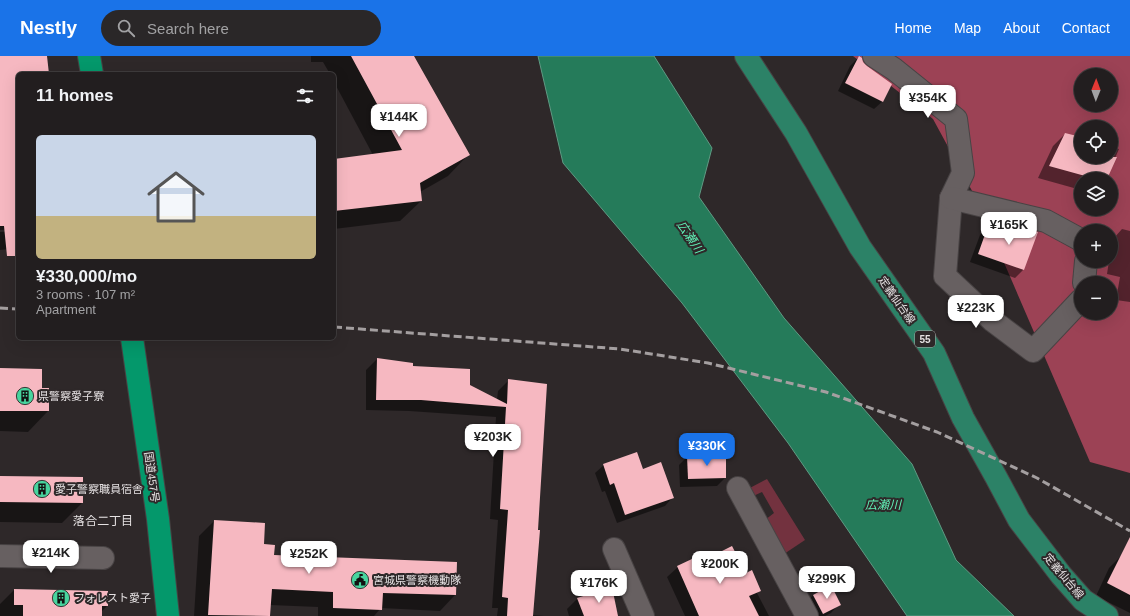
<!DOCTYPE html>
<html lang="en">
<head>
<meta charset="utf-8">
<style>
  :root { --surface:#221e1f; --page:#2a2728; --text:#f1f3f6; --muted:#a2a2a4; --line:#3f3c3d; --accent:#1a73e8 }
  body { margin:0; font-family:Helvetica,"Noto Sans JP",sans-serif; background:var(--page); color:var(--text); height:100vh; display:flex; flex-direction:column; font-size:15px; white-space:nowrap }
  * { box-sizing:border-box; margin:0 }
  p { font-size:13px; color:var(--muted) }
  .icon { flex:none; width:22px; height:22px; fill:none; stroke:currentColor; stroke-width:2; stroke-linecap:round; stroke-linejoin:round }
  .map { position:relative; flex:1; overflow:hidden }
  .details { position:absolute; left:16px; top:16px; width:320px; height:268px; display:flex; flex-direction:column; background:var(--surface); border-radius:6px; box-shadow:0 4px 16px #0002,0 0 0 1px var(--line) }
  .details>* { flex:none }
  .needle { width:26px; rotate:1deg }
  .tools { position:absolute; left:1074px; top:12px; display:grid; gap:8px }
  .tools a { display:grid; place-items:center; width:44px; height:44px; border-radius:50%; background:var(--surface); box-shadow:0 4px 16px #0002,0 0 0 1px var(--line); font-size:20px }
  .price { position:absolute; translate:-50% -34px; padding:0 9px; border-radius:8px; background:#fff; color:#222; font-size:13px; line-height:26px; filter:drop-shadow(0 1px 2px #0008) }
  .price::after { content:''; position:absolute; left:50%; top:24px; width:12px; height:9px; margin-left:-6px; background:inherit; clip-path:polygon(0 0,100% 0,50% 100%) }
  .price.active { background:var(--accent); color:#fff }
  ul { padding:0; list-style:none }
  li { display:grid; align-content:center; gap:8px; height:212px; padding:0 20px }
  li+li { border-top:1px solid var(--line) }
  li span { display:grid; place-items:center; height:124px; border-radius:6px; color:#555 }
  li>.icon { margin-inline-start:auto }
  span .icon { width:72px; height:72px; fill:#fffc; stroke-width:1 }
  li b { font-size:17px }
  h2 { display:flex; justify-content:space-between; align-items:center; height:48px; padding:0 20px; font-size:17px }
  header { display:flex; align-items:center; gap:24px; box-sizing:border-box; height:56px; padding:0 20px; background:var(--accent); color:#fff }
  header strong { font-size:19px }
  nav { display:flex; gap:22px; margin-inline-start:auto; font-size:14px }
  .search { width:280px; height:36px; background:var(--page); display:flex; align-items:center; gap:10px; box-sizing:border-box; padding:0 14px; border-radius:22px; color:var(--muted); font-size:15px }
  .map>svg:first-child { display:block }
  .green { fill:#73323f }
  .forest { fill:#9c4255; fill-rule:evenodd }
  .water { fill:#257b5a; stroke:#5f9a83 }
  .shadow { fill:#0007 }
  .building { fill:#f6b8c1 }
  .lines { fill:none; stroke-linecap:round; stroke-linejoin:round }
  .street-casing { stroke:#484344; stroke-width:24 }
  .primary-casing { stroke:#484344; stroke-width:24 }
  .highway-casing { stroke:#484344; stroke-width:24 }
  .street { stroke:#676061; stroke-width:22 }
  .primary { stroke:#2c8267; stroke-width:22 }
  .highway { stroke:#04986b; stroke-width:22 }
  .rail { stroke:#a49fa0; stroke-width:3; stroke-dasharray:8 4; stroke-linecap:butt }
  .labels { text-anchor:middle; dominant-baseline:central; stroke-width:4; stroke-linejoin:round; paint-order:stroke }
  .shield { fill:#2e2829; stroke:#aeaaaa; stroke-width:1 }
  .shield-label { font-size:10px; font-weight:bold; fill:#e5e1e2 }
  .street-label { font-size:11px; fill:#e5e1e2; stroke:#2e2829 }
  .poi-label { font-size:11px; fill:#e5e1e2; stroke:#2e2829; text-anchor:start }
  .water-label { font-size:12px; font-style:italic; fill:#61f3b8; stroke:#2e2829 }
  .neighbourhood-label { font-size:12px; fill:#e5e1e2; stroke:#2e2829 }
</style>
</head>
<body>
<header>
<strong>Nestly</strong>
<div class="search"><svg class="icon" aria-label="search" viewBox="0 0 24 24"><circle cx="10" cy="10" r="6"/><path d="M15 15l6 6"/></svg>Search here</div>
<nav><a>Home</a><a>Map</a><a>About</a><a>Contact</a></nav>
</header>
<div class="map">
<svg width="1130" height="560" viewBox="0 0 1130 560">
  <rect width="100%" height="100%" fill="#2e2829"/>
  <polygon class="green" points="767,423 805,484 781,500 765,464 774,457 762,436 749,442 746,434"/>
  <path class="forest" d="M853,0H1130V417L1090,406L977,144L933,63ZM1081,19H1111V49H1081ZM1081,71H1111V101H1081ZM1081,123H1111V153H1081ZM1081,175H1111V205H1081ZM1081,227H1111V257H1081Z"/>
  <polygon class="water" points="538,0 654,0 712,92 699,141 784,262 912,408 956,504 1014,560 907,560 788,387 682,247 563,107"/>
  <g class="shadow">
    <polygon points="0,0 46,0 48,18 18,18 18,173 0,174"/>
    <polygon points="311,0 413,0 468,99 448,120 420,136 421,145 400,165 334,173 334,104 373,99 334,26 334,18 330,18 323,6 311,6"/>
    <polygon points="859,1 883,45 874,53 838,35 850,10"/>
    <polygon points="1065,78 1081,82 1081,101 1111,101 1111,90 1119,93 1106,123 1081,123 1081,134 1038,122 1053,90"/>
    <polygon points="988,171 1012,179 1019,172 1023,214 1015,222 970,206 980,179"/>
    <polygon points="1122,173 1130,175 1130,246 1116,244 1120,221 1107,218 1109,205 1111,205 1111,197 1114,182"/>
    <polygon points="18,175 18,192 0,194 0,176"/>
    <polygon points="377,303 412,311 469,329 497,344 498,335 509,324 532,559 544,560 497,560 498,552 492,552 498,464 490,463 496,361 409,355 366,354 366,314"/>
    <polygon points="0,313 41,333 48,355 28,376 0,375"/>
    <polygon points="687,401 725,422 717,430 680,431 679,409"/>
    <polygon points="604,409 642,414 673,441 665,450 617,467 605,435 602,436 595,417"/>
    <polygon points="0,421 82,447 62,467 0,466"/>
    <polygon points="214,465 263,489 273,500 455,539 440,555 381,552 374,560 318,560 318,551 270,549 269,560 194,560 199,480"/>
    <polygon points="1121,500 1130,504 1130,557 1096,540 1109,512"/>
    <polygon points="711,501 745,518 760,534 757,537 769,560 685,560 667,521 678,511"/>
    <polygon points="14,534 107,550 101,556 101,560 0,560 0,548"/>
    <polygon points="813,539 839,548 831,557 825,560 812,560 805,548"/>
    <polygon points="578,542 617,560 569,560 567,553"/>
  </g>
  <g class="building">
    <polygon points="0,0 47,0 49,18 18,18 18,200 7,200 4,170 0,170"/>
    <polygon points="351,0 414,0 470,99 420,127 422,145 334,155 334,103 402,94"/>
    <polygon points="859,0 862,2 863,6 867,10 892,28 883,46 845,27"/>
    <polygon points="1065,77 1081,81 1081,101 1117,101 1107,123 1096,123 1049,110"/>
    <polygon points="988,170 1015,180 1019,171 1038,176 1024,214 978,198"/>
    <polygon points="377,302 413,307 413,310 470,313 470,329 507,348 508,323 547,328 538,474 540,474 533,560 507,560 508,542 502,541 508,454 500,453 506,351 421,344 376,344"/>
    <polygon points="0,312 42,313 42,332 49,332 49,355 0,355"/>
    <polygon points="637,396 643,413 661,406 674,442 625,459 614,427 610,429 603,408"/>
    <polygon points="726,398 726,422 688,423 687,400"/>
    <polygon points="0,420 83,421 83,447 0,446"/>
    <polygon points="214,464 265,467 264,488 275,489 274,499 457,506 456,539 383,537 382,554 333,552 333,536 272,533 270,560 208,559"/>
    <polygon points="1130,481 1130,539 1107,527"/>
    <polygon points="732,490 746,517 752,514 761,535 749,540 759,560 699,560 677,510 709,495 712,500"/>
    <polygon points="831,529 841,549 823,558 813,539"/>
    <polygon points="612,531 618,560 584,560 577,542"/>
    <polygon points="14,533 108,535 108,550 102,550 102,560 23,560 23,549 14,549"/>
  </g>
  <g class="lines">
    <defs>
      <g id="street">
        <polyline points="874,0 894,13 956,63 963,117 951,142 945,220 993,265 1033,295 1081,244"/>
        <polyline points="951,142 1046,165 1081,184"/>
        <polyline points="1084,227 1086,205"/>
        <polyline points="738,432 807,560"/>
        <polyline points="614,493 643,560"/>
        <polyline points="0,500 103,502"/>
      </g>
      <polyline id="primary" points="746,0 796,77 860,191 934,297 963,362 996,421 1019,464 1061,519 1083,544 1107,560"/>
      <g id="highway">
        <polyline points="89,0 92,18"/>
        <polyline points="132,282 158,463 168,560"/>
      </g>
    </defs>
    <use href="#street" class="street-casing"/>
    <use href="#primary" class="primary-casing"/>
    <use href="#highway" class="highway-casing"/>
    <use href="#street" class="street"/>
    <use href="#primary" class="primary"/>
    <use href="#highway" class="highway"/>
    <g class="rail">
      <polyline points="0,252 18,253"/>
      <polyline points="334,271 620,293 708,307 826,336 937,376 1037,422 1130,475"/>
    </g>
  </g>
  <defs>
    <symbol id="building-disc" viewBox="-11 -11 22 22"><circle r="9.5" fill="#47d49e" stroke="#2e2829"/><path d="M-4-6H4V6H1V3H-1V6H-4ZM-2.5-4.3h1.7v1.8h-1.7ZM.8-4.3h1.7v1.8H.8ZM-2.5-1h1.7V.8h-1.7ZM.8-1h1.7V.8H.8Z" fill="#111"/></symbol>
    <symbol id="civic-disc" viewBox="-11 -11 22 22"><circle r="9.5" fill="#47d49e" stroke="#2e2829"/><path d="M-.6-6.5H3V-4.5H.6V-3L4-1V1h2V6H-6V1h2V-1L-.6-3ZM-1.2 2.5V6h2.4V2.5Z" fill="#111"/></symbol>
  </defs>
  <g fill-rule="evenodd">
    <use href="#building-disc" x="15" y="330" width="20" height="20"/>
    <use href="#building-disc" x="32" y="423" width="20" height="20"/>
    <use href="#civic-disc" x="350" y="514" width="20" height="20"/>
    <use href="#building-disc" x="51" y="532" width="20" height="20"/>
  </g>
  <g class="labels">
    <rect class="shield" x="915" y="275" width="20" height="16" rx="3"/>
    <g class="shield-label">
      <text x="925" y="283">55</text>
    </g>
    <g class="street-label">
      <text transform="translate(897 244) rotate(55)">定義仙台線</text>
      <text transform="translate(152 421) rotate(82)">国道457号</text>
      <text transform="translate(1064 520) rotate(50)">定義仙台線</text>
    </g>
    <g class="poi-label">
      <text x="38" y="340">県警察愛子寮</text>
      <text x="55" y="433">愛子警察職員宿舎</text>
      <text x="373" y="524">宮城県警察機動隊</text>
      <text x="74" y="542">フォレスト愛子</text>
    </g>
    <g class="water-label">
      <text transform="translate(690 181) rotate(56)">広瀬川</text>
      <text x="883" y="449">広瀬川</text>
    </g>
    <g class="neighbourhood-label">
      <text x="103" y="465">落合二丁目</text>
    </g>
  </g>
</svg>
<div class="tools">
<a><svg class="needle" viewBox="-14 -14 28 28"><path d="M0-13l5 13h-10z" fill="#e53935"/><path d="M0 13l5-13h-10z" fill="#a2a2a4"/></svg></a>
<a><svg class="icon" aria-label="locate" viewBox="0 0 24 24"><circle cx="12" cy="12" r="6"/><path d="M12 2v4M12 18v4M2 12h4M18 12h4"/></svg></a>
<a><svg class="icon" aria-label="layers" viewBox="0 0 24 24"><path d="M12 4l9 5-9 5-9-5zM3 14l9 5 9-5"/></svg></a>
<a>+</a>
<a>−</a>
</div>
<b class="price" style="left:928px;top:63px">¥354K</b>
<b class="price" style="left:399px;top:82px">¥144K</b>
<b class="price" style="left:1009px;top:190px">¥165K</b>
<b class="price" style="left:976px;top:273px">¥223K</b>
<b class="price" style="left:493px;top:402px">¥203K</b>
<b class="price active" style="left:707px;top:411px">¥330K</b>
<b class="price" style="left:51px;top:518px">¥214K</b>
<b class="price" style="left:309px;top:519px">¥252K</b>
<b class="price" style="left:720px;top:529px">¥200K</b>
<b class="price" style="left:827px;top:544px">¥299K</b>
<b class="price" style="left:599px;top:548px">¥176K</b>
<section class="details">
<h2>11 homes<svg class="icon" aria-label="filters" viewBox="0 0 24 24"><path d="M4 7h16M4 17h16"/><circle cx="9" cy="7" r="2"/><circle cx="15" cy="17" r="2"/></svg></h2>
<ul>
<li><span style="background:linear-gradient(#c9d6e8 65%,#c2b280 0)"><svg class="icon" aria-label="home" viewBox="0 0 24 24"><path d="M3 11l9-7 9 7M6 9v11h12V9"/></svg></span><div><b>¥330,000/mo</b><p>3 rooms · 107 m²</p><p>Apartment</p></div></li>
</ul>
</section>
</div>
</body>
</html>
